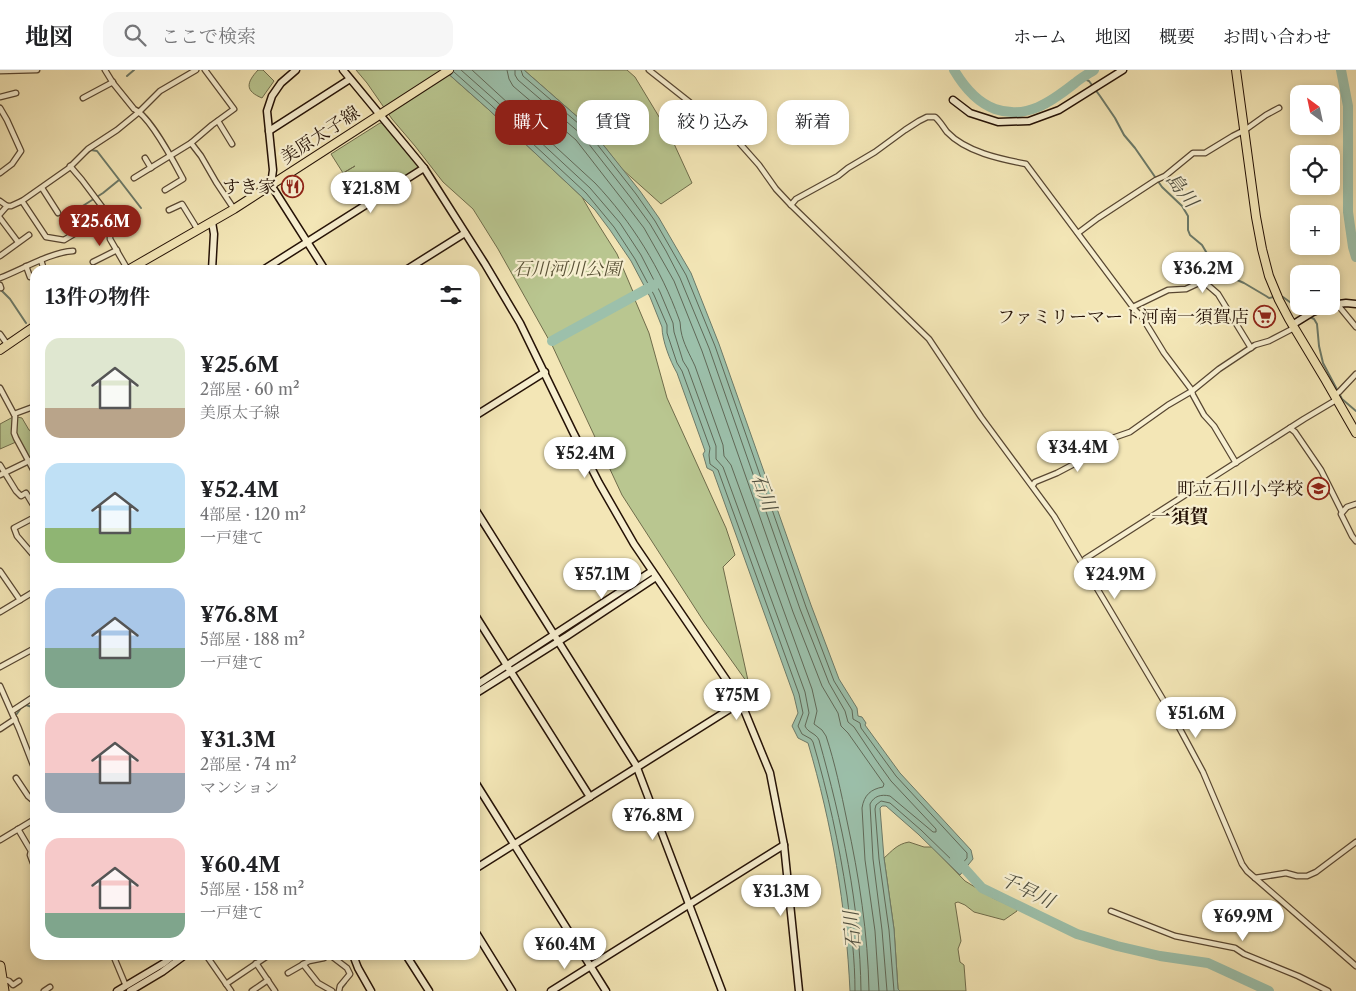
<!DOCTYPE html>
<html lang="ja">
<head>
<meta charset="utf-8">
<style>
  :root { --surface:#fff; --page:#f6f6f6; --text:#202124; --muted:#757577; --line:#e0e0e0; --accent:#8f2418 }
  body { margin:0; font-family:"Libre Caslon Text","Noto Serif JP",serif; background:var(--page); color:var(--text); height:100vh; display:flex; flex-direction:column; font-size:19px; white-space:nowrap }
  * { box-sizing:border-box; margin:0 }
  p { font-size:16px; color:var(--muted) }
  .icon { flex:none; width:28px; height:28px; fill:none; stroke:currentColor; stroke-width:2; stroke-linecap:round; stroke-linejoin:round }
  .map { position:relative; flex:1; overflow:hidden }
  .details { position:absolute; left:30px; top:195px; width:450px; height:695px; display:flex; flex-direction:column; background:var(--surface); border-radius:15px; box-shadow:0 2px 8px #0003 }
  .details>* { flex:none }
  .banner { position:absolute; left:495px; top:30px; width:475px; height:45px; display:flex; gap:10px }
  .needle { width:32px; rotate:327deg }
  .buttons { position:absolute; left:1290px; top:15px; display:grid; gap:10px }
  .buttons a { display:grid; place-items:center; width:50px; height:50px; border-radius:10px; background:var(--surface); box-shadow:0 2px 8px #0003; font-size:25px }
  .price { position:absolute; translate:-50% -42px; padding:0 11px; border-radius:18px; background:#fff; color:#222; font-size:16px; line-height:32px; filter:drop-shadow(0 1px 2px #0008) }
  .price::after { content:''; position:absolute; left:50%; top:30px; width:15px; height:11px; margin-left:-8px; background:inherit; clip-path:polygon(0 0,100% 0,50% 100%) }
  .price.on { background:var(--accent); color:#fff }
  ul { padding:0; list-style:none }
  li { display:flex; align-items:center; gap:15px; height:125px; padding:0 15px }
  li span { display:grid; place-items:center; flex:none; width:140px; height:100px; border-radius:15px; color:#555 }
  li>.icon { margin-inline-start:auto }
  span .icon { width:60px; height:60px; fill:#fffc; stroke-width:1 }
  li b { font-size:21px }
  h2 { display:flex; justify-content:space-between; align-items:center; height:60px; padding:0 15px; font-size:21px }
  .chip { padding:0 18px; border-radius:15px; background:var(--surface); box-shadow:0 2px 8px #0003; font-size:18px; line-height:45px }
  .chip.on { background:var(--accent); color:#fff }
  header { display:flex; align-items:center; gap:30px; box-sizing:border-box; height:70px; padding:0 25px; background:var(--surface); border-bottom:1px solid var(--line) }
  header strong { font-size:24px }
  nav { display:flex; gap:28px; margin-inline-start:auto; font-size:18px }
  .search { width:350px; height:45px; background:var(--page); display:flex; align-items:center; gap:12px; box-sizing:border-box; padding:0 18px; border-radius:15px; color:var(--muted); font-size:19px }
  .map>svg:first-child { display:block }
  .green { fill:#b9c690; stroke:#6f6c4b }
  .water { fill:#9cc0ab; stroke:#6c7a69 }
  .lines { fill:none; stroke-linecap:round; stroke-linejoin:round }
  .shore { stroke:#606958; stroke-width:1 }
  .stream { stroke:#6c7a69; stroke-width:2 }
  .river { stroke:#9cc0ab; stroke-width:10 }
  .street-casing { stroke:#584732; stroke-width:7 }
  .secondary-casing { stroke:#251206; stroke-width:9 }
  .primary-casing { stroke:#251206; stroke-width:10 }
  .highway-casing { stroke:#251206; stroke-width:11 }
  .street { stroke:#f7efd0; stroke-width:4.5 }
  .secondary { stroke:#f7efd0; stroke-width:6 }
  .primary { stroke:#f3e6b6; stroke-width:8 }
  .highway { stroke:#f3e6b6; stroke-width:9 }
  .labels { text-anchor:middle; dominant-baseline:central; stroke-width:4.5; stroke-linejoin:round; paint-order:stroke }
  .street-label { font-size:18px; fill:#251206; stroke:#f7efd0 }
  .poi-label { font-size:18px; fill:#251206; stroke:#f7efd0; text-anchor:end }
  .park-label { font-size:18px; font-style:italic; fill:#595136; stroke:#f7efd0 }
  .water-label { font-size:19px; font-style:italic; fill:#4f4f40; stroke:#f7efd0 }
  .neighbourhood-label { font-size:19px; font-weight:bold; fill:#251206; stroke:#f7efd0 }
</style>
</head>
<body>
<header>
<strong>地図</strong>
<div class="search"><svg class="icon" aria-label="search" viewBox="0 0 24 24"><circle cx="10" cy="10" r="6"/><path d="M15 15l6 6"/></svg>ここで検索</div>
<nav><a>ホーム</a><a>地図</a><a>概要</a><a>お問い合わせ</a></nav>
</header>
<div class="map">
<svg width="1356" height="921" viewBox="0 0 1356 921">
  <rect width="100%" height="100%" fill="#f3e6b6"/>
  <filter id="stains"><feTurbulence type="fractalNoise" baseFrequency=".004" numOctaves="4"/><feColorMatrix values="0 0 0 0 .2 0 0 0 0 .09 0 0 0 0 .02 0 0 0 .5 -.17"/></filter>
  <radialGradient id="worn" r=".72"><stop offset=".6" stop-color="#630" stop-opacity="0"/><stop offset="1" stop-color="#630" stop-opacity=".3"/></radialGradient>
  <g class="green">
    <path d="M258,0H263L274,11L262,28C245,21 246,13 258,0Z"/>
    <polygon points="356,0 444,0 488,39 582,127 593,146 617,184 634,224 549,270 498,179 473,139 443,112 415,76 392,49 367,13"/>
    <polygon points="524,0 627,0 635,7 670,65 692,113 661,134 622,99 589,57"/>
    <polygon points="380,53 384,53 419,95 418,99 364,133 345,102 355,96 343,103 331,84"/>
    <polygon points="635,230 649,263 667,328 726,458 735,485 723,497 749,615 704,552 622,425 552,275"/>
    <polygon points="13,347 13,363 16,372 0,379 0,354"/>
    <polygon points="17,347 22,348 29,360 35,363 35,386 29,389 16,365"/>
    <path d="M909,772L924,777H932L965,811L993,828L1017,839V841L1004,850L974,842L965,835L958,832L955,833L961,871L958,879L960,892L964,895L966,921H900L898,919L894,859L884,788C892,781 897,774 909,772Z"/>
  </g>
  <path class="water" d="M444,0H524L589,57L640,121L659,148L691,203L719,274L811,535L839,609L857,638L858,646L862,647L866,653L865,655L900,703L971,780L973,789L960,805L918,764L886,736H882L880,738L884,788L894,859L898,919L900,921H850C846,836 832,754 808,673L798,668L792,656L798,643L794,626L713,401L707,398L703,384L705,381L677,303C670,291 662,270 662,257L650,227L631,191L610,160L595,140L582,127L488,39Z"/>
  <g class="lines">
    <g class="shore">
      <path d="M461,0L496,31L590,118L620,153L641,185L660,222L673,253L674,262L683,291L688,299L716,376V389L723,397L805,622L809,643L805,656C808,663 816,663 819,670C842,752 860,836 861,921"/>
      <path d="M472,0L595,113C632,152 661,199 679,249C681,253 680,257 681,261C683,273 690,285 695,296L723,375L724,386L731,395L812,619L817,641L814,654L822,660L826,666C835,693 841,722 847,751C859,806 868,864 869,921"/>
      <path d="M507,0L509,9L513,16L576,70L625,133L644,158L674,211L702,281L793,542L822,616L838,643L841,656L848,663L884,714L883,717C871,719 864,725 862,738L865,790L875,861L879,921"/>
      <path d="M515,0V5L518,10L581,64L631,128L650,154L666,181L680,208L709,278L800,539L829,613L845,641L848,652L854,657L876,690L891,711L936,759V762H933L890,726C881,724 874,726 870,734L873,789L882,860L887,921"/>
      <polyline points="521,0 523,6 586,60 636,124 655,151 686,205 715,276 806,537 834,611 852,640 853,649 860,653 861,658 896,706 967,783 967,788 961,795 958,796 921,760 890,733 881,731 876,735 875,739 879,789 889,860 894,921"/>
      <path d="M454,2L491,35L586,123L614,157L635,189L654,225L667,255V263L677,293L682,301L710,378L709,385L710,394L718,400L799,624L803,643L798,656L802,664L811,669L813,672C828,723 839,774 847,826C851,857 855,889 855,921"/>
    </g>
    <g class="stream">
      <polyline points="127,6 134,0"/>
      <polyline points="1082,8 1089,11 1100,26 1115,48 1124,65 1135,78 1162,117 1182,136 1188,146 1188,160 1190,165 1202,175 1215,197 1221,203 1244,213 1266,226 1269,228 1274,227"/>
      <polyline points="86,84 91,80 97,81 141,138"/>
      <polyline points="67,146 103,123 119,110"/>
      <polyline points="1,220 10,229 26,253"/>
      <polyline points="1283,227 1306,244"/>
      <polyline points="1310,247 1314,249 1317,254 1319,276 1323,293 1342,329 1356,341"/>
      <polyline points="16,645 21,638 26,635 32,637 35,640"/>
      <polyline points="341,919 346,913"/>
    </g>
    <g class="river">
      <path d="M954,0C964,17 976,32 995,39C1026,50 1051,32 1075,13C1081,8 1088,4 1094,0"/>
      <polyline points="1341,0 1348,36 1348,142 1353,177 1356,187"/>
      <polyline points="552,271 656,214"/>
      <polyline points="955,788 982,818 1077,864 1117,876 1160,886 1208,893 1269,921"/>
    </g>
    <defs>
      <g id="street">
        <path d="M105,0L113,13L134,39C150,46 174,92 183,109L165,120"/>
        <polyline points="649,0 735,68 759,95 776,119 791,135 929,269 981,347 1054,446 1174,648 1203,702 1242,794 1247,801 1356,896"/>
        <polyline points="0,1 37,0"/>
        <polyline points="0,27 16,23"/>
        <polyline points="83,28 113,12"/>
        <polyline points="0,38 7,50 21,81 12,94 0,103"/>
        <polyline points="218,51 232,74"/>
        <polyline points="191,73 201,86 216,112 234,139"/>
        <polyline points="145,88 151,98"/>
        <polyline points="70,96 82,110 106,142 110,151 110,169 128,200"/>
        <polyline points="134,108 191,73 212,55 234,39 205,0"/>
        <polyline points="42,118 58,143"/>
        <polyline points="0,131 7,136 11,136 22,131 69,98 88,79 117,60 139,42 160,21 196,0"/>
        <polyline points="22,131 46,167 64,170 74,164"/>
        <path d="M791,135L796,129L838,106L848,98L875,82L905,60L919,51L927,47H935C940,51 943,57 947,62C966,82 1000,89 1026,94L1135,240L1142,247L1164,283L1191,319L1193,325L1204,345L1214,356L1236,393"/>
        <polyline points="169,140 182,134 198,160"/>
        <polyline points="0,144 7,136"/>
        <polyline points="0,148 18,172"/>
        <polyline points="1078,163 1098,148 1156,110 1165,106 1193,83 1205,83 1233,66 1245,60 1266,45 1279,38"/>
        <polyline points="0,186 29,165"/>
        <polyline points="41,190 44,200"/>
        <polyline points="93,192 117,180"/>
        <polyline points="26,196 30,207"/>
        <path d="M0,208C21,200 51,182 73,181"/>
        <polyline points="0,215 1,218"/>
        <polyline points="1337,234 1356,257"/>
        <polyline points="1133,237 1168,220 1186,219 1203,211 1218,224 1251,278"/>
        <polyline points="0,264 7,274"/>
        <polyline points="0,318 15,346 14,363 16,368 35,403"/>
        <polyline points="1334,325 1339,322 1356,304"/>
        <polyline points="14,344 33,337"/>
        <polyline points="1290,358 1295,362 1321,400 1342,442"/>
        <polyline points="0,395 16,421 21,426 26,423 35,438"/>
        <polyline points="0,405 35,388"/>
        <polyline points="1033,415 1035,412 1057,403 1076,393 1104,371 1130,362 1168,335 1192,321 1219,299 1255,275 1269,271 1294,258"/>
        <polyline points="1356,434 1347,437 1341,444 1352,466 1356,471"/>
        <polyline points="35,447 14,458 17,466 35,487"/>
        <polyline points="1082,493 1085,489 1304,349 1336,330"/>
        <polyline points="0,501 20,530"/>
        <polyline points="0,542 35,521"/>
        <polyline points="0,597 35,578"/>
        <polyline points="0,616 19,659 35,700"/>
        <polyline points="12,641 35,626"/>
        <polyline points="0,659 15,649"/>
        <polyline points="16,708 28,726 35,732"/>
        <polyline points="18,759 31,781 30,785 33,793"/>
        <polyline points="0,770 35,749"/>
        <polyline points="1255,808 1286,803 1297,806 1307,806 1316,802 1356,772"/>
        <polyline points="1111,841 1175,866 1235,878 1244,884 1298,906 1328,921"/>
        <polyline points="113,885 126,916"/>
        <polyline points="206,885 231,921"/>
        <polyline points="330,885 347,898 350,904 340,916 339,921"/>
        <polyline points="256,893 275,921"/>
        <polyline points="303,894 318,913 332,921"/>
        <polyline points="288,903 309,891 324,888 324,885"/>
        <polyline points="2,909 9,911 13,915 19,911"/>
        <polyline points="226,914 269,885"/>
        <polyline points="44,921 50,917"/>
        <polyline points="252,921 268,910"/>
      </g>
      <g id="secondary">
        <polyline points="296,0 281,13 272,26 267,41 273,100 271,115 325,200"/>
        <polyline points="343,0 424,98 485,194 520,253 573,362 599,413 634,474 740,630 770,703 784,775 799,921"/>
        <polyline points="953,30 970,43 998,52 1029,51 1059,40 1123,0"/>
        <polyline points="269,61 350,9"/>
        <polyline points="212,200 214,164 212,152"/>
        <polyline points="263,200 424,98"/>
        <polyline points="406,200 465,163"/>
        <polyline points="1331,235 1346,233 1356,234"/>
        <polyline points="1292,255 1313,242 1327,236"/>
        <polyline points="475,346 545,302"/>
        <polyline points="475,439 636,695 722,921"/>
        <polyline points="475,545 590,727"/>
        <polyline points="475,616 652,501"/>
        <polyline points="475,624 567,566 656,507"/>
        <polyline points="475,712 606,921"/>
        <polyline points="475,799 741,632"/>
        <polyline points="475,861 512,921"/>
        <polyline points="353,885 358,898 371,921"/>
        <polyline points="406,885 429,921"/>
        <polyline points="117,921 164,893 174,885"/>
        <polyline points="130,921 162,902 185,885"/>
        <polyline points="551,921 784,775"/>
      </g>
      <g id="primary">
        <polyline points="1236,0 1256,147 1262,179 1269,206 1279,230 1289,249 1325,309 1356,363"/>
        <polyline points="128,200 234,139 449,0"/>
        <polyline points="0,280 35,256"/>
      </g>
      <polyline id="highway" points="0,896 4,921"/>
    </defs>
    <use href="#street" class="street-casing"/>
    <use href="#secondary" class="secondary-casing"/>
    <use href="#primary" class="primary-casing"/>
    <use href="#highway" class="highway-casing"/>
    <use href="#street" class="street"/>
    <use href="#secondary" class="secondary"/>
    <use href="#primary" class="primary"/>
    <use href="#highway" class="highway"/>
  </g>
  <defs>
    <symbol id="restaurant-ring" viewBox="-11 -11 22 22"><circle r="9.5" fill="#f7efd0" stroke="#8f2418" stroke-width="1.5"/><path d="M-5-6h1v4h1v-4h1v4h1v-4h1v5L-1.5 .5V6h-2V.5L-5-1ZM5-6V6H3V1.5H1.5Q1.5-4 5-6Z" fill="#8f2418"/></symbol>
    <symbol id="supermarket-ring" viewBox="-11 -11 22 22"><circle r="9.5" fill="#f7efd0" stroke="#8f2418" stroke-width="1.5"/><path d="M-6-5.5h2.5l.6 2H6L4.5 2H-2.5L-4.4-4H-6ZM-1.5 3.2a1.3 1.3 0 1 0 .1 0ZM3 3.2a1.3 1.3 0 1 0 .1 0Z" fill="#8f2418"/></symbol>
    <symbol id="school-ring" viewBox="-11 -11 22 22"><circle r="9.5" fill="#f7efd0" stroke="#8f2418" stroke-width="1.5"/><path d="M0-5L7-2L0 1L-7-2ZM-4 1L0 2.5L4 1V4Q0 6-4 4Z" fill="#8f2418"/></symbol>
  </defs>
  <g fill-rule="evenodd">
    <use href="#restaurant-ring" x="280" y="104" width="25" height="25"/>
    <use href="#supermarket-ring" x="1252" y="234" width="25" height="25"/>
    <use href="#school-ring" x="1306" y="406" width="25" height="25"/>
  </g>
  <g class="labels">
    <g class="street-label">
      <text transform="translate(320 65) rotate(-33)">美原太子線</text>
    </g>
    <g class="poi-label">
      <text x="276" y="117">すき家</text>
      <text x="1249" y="247">ファミリーマート河南一須賀店</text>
      <text x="1303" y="419">町立石川小学校</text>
    </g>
    <g class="park-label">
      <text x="567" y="199">石川河川公園</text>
    </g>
    <g class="water-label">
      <text transform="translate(1182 120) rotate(52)">島川</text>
      <text transform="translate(764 422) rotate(70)">石川</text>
      <text transform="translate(1027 820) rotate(26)">千早川</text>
      <text transform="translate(852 860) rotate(-94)">石川</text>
    </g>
    <g class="neighbourhood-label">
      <text x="1180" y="446">一須賀</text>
    </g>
  </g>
  <rect width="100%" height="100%" filter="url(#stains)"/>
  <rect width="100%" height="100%" fill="url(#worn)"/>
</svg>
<div class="buttons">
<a><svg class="needle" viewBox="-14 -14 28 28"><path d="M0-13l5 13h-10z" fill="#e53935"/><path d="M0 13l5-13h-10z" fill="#757577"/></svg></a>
<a><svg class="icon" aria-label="locate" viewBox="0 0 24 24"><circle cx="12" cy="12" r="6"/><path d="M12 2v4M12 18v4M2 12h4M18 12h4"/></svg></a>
<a>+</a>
<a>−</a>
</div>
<b class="price" style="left:371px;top:144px">¥21.8M</b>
<b class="price on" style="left:100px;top:177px">¥25.6M</b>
<b class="price" style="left:1203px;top:224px">¥36.2M</b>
<b class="price" style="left:1078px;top:403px">¥34.4M</b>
<b class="price" style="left:585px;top:409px">¥52.4M</b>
<b class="price" style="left:602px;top:530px">¥57.1M</b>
<b class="price" style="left:1115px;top:530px">¥24.9M</b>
<b class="price" style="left:737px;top:651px">¥75M</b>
<b class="price" style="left:1196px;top:669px">¥51.6M</b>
<b class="price" style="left:653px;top:771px">¥76.8M</b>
<b class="price" style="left:781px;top:847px">¥31.3M</b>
<b class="price" style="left:1243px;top:872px">¥69.9M</b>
<b class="price" style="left:565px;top:900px">¥60.4M</b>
<div class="banner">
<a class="chip on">購入</a>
<a class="chip">賃貸</a>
<a class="chip">絞り込み</a>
<a class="chip">新着</a>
</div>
<section class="details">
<h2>13件の物件<svg class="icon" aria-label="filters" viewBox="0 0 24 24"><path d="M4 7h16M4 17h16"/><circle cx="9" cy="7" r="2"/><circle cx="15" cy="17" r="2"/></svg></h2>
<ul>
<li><span style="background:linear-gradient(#dfe7d0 70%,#b9a48a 0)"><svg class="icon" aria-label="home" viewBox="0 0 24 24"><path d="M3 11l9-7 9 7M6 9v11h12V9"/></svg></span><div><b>¥25.6M</b><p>2部屋 · 60 m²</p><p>美原太子線</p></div></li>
<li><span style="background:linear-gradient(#bfe0f5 65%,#8fb573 0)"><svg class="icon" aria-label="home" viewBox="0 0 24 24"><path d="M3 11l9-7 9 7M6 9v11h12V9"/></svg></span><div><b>¥52.4M</b><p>4部屋 · 120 m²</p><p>一戸建て</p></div></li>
<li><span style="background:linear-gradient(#a9c7e8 60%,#7fa58c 0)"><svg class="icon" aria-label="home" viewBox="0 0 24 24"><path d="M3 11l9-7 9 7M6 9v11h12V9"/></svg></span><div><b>¥76.8M</b><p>5部屋 · 188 m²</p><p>一戸建て</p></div></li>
<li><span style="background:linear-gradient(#f6c9c9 60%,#9aa5b1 0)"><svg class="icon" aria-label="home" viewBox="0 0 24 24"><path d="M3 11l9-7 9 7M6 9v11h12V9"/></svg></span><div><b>¥31.3M</b><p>2部屋 · 74 m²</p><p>マンション</p></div></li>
<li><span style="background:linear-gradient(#f6c9c9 75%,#7fa58c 0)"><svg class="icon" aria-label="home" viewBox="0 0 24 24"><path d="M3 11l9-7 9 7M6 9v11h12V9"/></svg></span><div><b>¥60.4M</b><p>5部屋 · 158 m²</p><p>一戸建て</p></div></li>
</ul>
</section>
</div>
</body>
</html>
